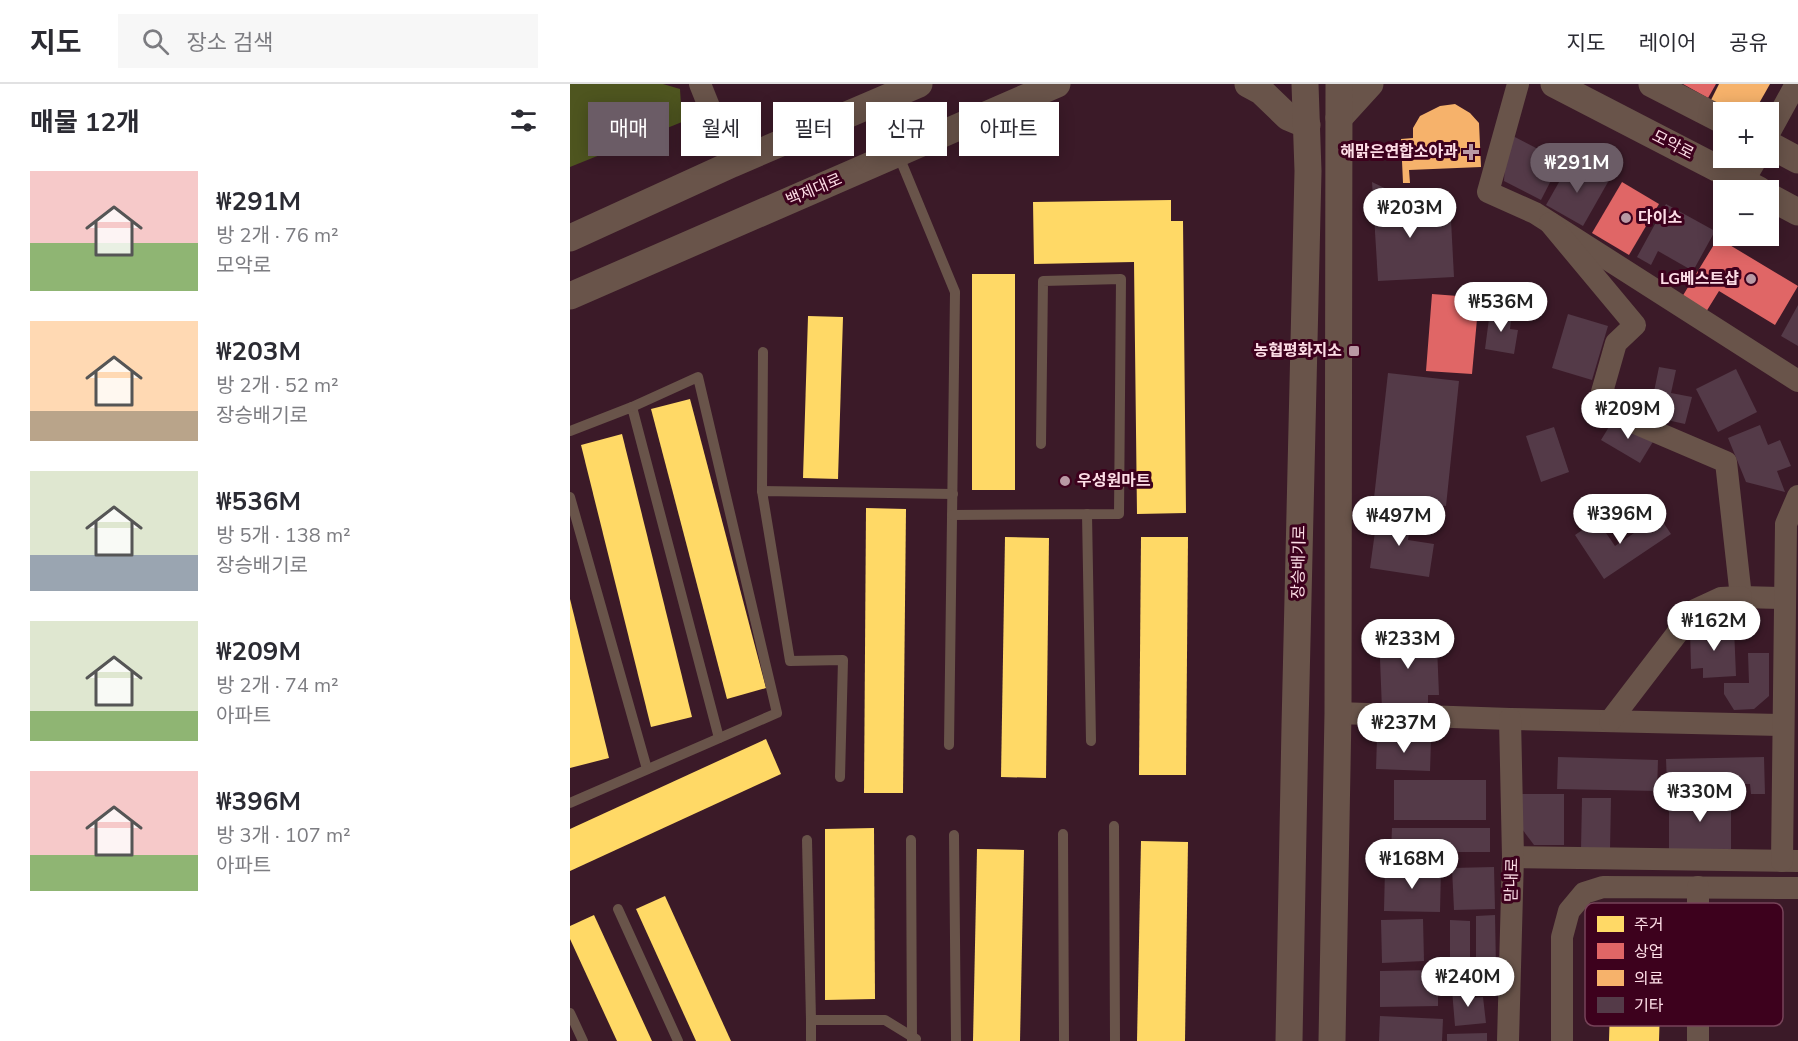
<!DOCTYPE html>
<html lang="ko">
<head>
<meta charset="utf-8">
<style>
  :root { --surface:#fff; --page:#f7f7f7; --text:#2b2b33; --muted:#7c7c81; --line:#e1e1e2; --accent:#6b5c66 }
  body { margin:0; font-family:"Nunito Sans","Noto Sans KR",sans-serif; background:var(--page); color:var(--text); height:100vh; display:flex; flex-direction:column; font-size:22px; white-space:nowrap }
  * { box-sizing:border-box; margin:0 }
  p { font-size:20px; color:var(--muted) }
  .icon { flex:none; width:33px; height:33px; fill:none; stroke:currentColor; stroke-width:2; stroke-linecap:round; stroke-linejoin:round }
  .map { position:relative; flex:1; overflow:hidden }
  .side { display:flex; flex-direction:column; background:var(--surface); width:570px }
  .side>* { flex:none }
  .guide { position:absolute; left:18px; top:18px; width:570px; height:54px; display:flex; gap:12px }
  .controls { position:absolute; left:1143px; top:18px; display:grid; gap:12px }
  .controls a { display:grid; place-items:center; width:66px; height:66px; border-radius:0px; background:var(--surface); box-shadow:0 3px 15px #0003; font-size:30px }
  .price { position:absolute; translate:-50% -51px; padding:0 14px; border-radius:21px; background:#fff; color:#222; font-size:20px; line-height:39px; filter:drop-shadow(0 2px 3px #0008) }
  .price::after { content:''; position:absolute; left:50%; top:36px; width:18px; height:14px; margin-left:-9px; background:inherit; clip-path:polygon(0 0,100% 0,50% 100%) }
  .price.current { background:var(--accent); color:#fff }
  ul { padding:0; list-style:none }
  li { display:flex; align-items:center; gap:18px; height:150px; padding:0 30px }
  li span { display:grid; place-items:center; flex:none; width:168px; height:120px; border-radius:0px; color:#555 }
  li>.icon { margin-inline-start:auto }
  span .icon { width:72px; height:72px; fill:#fffc; stroke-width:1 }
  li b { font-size:26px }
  h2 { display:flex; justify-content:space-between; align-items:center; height:72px; padding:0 30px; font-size:26px }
  .chip { padding:0 21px; border-radius:0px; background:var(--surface); box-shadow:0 3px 15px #0003; font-size:21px; line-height:54px }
  .chip.current { background:var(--accent); color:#fff }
  header { display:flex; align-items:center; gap:36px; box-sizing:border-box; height:84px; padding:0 30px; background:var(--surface); border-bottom:2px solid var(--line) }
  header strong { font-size:28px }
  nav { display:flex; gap:33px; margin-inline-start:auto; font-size:21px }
  .search { width:420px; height:54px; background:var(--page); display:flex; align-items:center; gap:15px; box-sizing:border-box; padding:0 21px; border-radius:0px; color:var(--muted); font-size:22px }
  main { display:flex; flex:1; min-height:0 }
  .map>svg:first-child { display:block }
  .forest { fill:#4e551f }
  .homes { fill:#ffd966 }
  .shops { fill:#e06666 }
  .health { fill:#f6b26b }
  .building { fill:#543a48 }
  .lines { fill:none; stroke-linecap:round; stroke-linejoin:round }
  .service { stroke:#69544a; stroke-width:10 }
  .minor { stroke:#69544a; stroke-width:22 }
  .tertiary { stroke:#69544a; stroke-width:27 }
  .poi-dot { fill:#b999a4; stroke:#3d011d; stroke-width:2 }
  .labels { text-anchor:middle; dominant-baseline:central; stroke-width:6; stroke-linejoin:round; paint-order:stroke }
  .street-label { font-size:16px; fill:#fddde6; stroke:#3d011d }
  .poi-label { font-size:16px; font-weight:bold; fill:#fddde6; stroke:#3d011d; text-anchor:end }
  .key { fill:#3d011d; stroke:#774359; stroke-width:1.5 }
  .key-label { font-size:16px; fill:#fddde6 }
</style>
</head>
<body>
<header>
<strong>지도</strong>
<div class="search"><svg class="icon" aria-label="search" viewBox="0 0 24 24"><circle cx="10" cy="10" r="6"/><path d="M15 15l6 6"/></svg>장소 검색</div>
<nav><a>지도</a><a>레이어</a><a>공유</a></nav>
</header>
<main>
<section class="side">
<h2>매물 12개<svg class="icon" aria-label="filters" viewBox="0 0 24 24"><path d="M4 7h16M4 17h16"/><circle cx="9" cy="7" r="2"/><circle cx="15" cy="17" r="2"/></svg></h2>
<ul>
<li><span style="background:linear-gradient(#f6c9c9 60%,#8fb573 0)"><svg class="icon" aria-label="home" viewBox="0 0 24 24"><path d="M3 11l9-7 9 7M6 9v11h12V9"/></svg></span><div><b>₩291M</b><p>방 2개 · 76 m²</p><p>모악로</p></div></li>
<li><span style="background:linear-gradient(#ffd9b3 75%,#b9a48a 0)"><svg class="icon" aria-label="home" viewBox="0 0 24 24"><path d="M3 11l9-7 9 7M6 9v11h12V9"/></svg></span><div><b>₩203M</b><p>방 2개 · 52 m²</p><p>장승배기로</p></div></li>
<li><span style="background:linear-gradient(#dfe7d0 70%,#9aa5b1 0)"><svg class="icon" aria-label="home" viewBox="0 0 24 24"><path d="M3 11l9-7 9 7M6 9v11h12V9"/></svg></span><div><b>₩536M</b><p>방 5개 · 138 m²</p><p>장승배기로</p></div></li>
<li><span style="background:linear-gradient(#dfe7d0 75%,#8fb573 0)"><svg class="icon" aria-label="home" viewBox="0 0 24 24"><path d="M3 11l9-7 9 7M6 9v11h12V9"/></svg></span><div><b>₩209M</b><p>방 2개 · 74 m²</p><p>아파트</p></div></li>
<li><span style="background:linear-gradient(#f6c9c9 70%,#8fb573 0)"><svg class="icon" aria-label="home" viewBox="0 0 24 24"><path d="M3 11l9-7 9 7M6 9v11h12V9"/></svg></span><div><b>₩396M</b><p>방 3개 · 107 m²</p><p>아파트</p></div></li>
</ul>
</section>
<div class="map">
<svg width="1228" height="957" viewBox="0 0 1228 957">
  <rect width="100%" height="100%" fill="#3b1a28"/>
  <polygon class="forest" points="0,0 93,0 110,5 112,38 0,83"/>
  <g class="homes">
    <polygon points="601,116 601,137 613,137 616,429 567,430 564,178 464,180 463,118"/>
    <rect x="402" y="190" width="43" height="216"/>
    <polygon points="238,232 273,233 268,395 233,394"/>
    <polygon points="120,315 196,604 157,615 81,325"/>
    <polygon points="52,350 122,633 81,643 11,361"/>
    <polygon points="296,424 336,425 333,709 294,709"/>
    <polygon points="435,453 479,454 476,694 431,693"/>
    <polygon points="571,453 618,453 616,691 569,691"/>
    <polygon points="0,515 39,674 0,684"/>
    <polygon points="196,655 211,690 0,787 0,745"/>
    <polygon points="304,744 305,915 255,916 255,745"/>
    <polygon points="571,757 618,758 615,957 567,957"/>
    <polygon points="407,765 454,766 450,957 403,957"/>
    <polygon points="95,812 161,957 126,957 66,825"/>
    <polygon points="24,831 82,957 47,957 0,855 0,842"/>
    <polygon points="1042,857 1092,859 1089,957 1039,957"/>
  </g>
  <g class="shops">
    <polygon points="1113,0 1146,0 1138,14"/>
    <polygon points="1052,98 1089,120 1059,171 1022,149"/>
    <polygon points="1148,154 1228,202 1205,241 1149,207 1136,228 1112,213"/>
    <polygon points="862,210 901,213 900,224 908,224 902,290 856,287"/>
  </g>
  <g class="health">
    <polygon points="1149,0 1200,0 1187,23 1170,28 1164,28 1141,16"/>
    <polygon points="885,20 900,29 909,39 911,83 839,86 840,99 833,99 831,55 843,54 843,44 850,32 870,22"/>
  </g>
  <g class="building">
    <polygon points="937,49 991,77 971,116 934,97"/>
    <polygon points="1001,77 1038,98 1013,142 976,121"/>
    <polygon points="802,98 881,136 884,193 808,197"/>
    <polygon points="1096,120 1145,147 1123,187 1088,167 1081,181 1067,173"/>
    <polygon points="1228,221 1228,262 1211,252"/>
    <polygon points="920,227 942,230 940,245 948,246 944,270 915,265"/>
    <polygon points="998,230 1038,242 1022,296 982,284"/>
    <polygon points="1089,283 1106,286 1101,309 1122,313 1115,340 1079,332"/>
    <polygon points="1166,285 1187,328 1148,348 1126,305"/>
    <polygon points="818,289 889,297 876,422 804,414"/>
    <polygon points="1045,333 1084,356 1070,379 1031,356"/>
    <polygon points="1190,341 1198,361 1210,356 1221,382 1207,387 1215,408 1176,398 1158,354"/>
    <polygon points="984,343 999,388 971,398 956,352"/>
    <polygon points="808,426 842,431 838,456 864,460 859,493 800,484"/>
    <polygon points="1089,432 1101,450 1034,495 1005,451 1027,436 1045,462"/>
    <polygon points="1164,543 1166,592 1133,594 1133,584 1121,585 1120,545"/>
    <polygon points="858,547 859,563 867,562 869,611 858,611 858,624 812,626 809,549"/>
    <polygon points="1178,569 1199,569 1199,612 1184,625 1164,626 1154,610 1154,599 1179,599"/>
    <polygon points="807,653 861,655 860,687 806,685"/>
    <polygon points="988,673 1088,676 1087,707 987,705"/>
    <polygon points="1194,673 1195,710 1181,710 1180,700 1097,701 1096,675"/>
    <rect x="824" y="696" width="92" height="40"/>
    <polygon points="952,710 994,710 994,761 964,761 952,745"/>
    <polygon points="1099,712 1161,713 1161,765 1099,765"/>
    <polygon points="1012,714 1041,714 1040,766 1011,766"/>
    <polygon points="822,744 920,744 920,768 821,768"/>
    <polygon points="924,783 925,825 884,826 882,784"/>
    <polygon points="815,784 871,785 870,828 814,827"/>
    <polygon points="925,831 926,884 906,885 906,832"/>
    <polygon points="853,835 854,877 812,879 811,836"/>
    <polygon points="880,836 900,837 900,885 880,884"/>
    <polygon points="868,886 868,922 810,923 810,887"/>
    <polygon points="901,904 902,914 913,913 916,939 885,942 882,906"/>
    <polygon points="810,932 873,935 872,957 809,957"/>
    <polygon points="917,949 917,957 877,957 877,950"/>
  </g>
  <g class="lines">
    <g class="service">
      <polyline points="328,70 385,208 379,661"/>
      <polyline points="0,347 62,323 149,654"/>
      <polyline points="192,407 193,268"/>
      <polyline points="0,413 77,685"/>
      <polyline points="517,430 521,657"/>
      <polyline points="382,431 549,430 551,195 473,197 471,360"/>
      <polyline points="270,693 273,576 220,577 192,407 383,410"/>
      <polyline points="0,719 207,629 128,293 62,323"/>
      <polyline points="544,742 545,957"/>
      <polyline points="493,750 494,957"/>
      <polyline points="384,751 386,957"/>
      <polyline points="237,756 241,936"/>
      <polyline points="341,756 342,957"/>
      <polyline points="48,825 108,957"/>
      <polyline points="0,929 13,957"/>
      <polyline points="241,957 241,936 315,936 346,955"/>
    </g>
    <g class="minor">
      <polyline points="130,0 162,80"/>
      <polyline points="948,0 918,108 965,129 1228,297"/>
      <polyline points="1198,51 1226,0"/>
      <polyline points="1173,98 1187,74"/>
      <polyline points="980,139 1065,241 1046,259 1032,308 1067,340 1156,378 1171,513 1215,514"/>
      <polyline points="768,629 940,635 1213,641"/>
      <polyline points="1040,637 1125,526 1151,514 1171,513"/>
      <polyline points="943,773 1228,777"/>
      <polyline points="1212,777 1216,440 1228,412"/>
      <polyline points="938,957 943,773 940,635"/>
      <polyline points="992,957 992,853 999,827 1014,809 1033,803 1228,804"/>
      <polyline points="1128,957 1128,803"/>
    </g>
    <g class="tertiary">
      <polyline points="678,0 691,7 718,33 737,41"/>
      <polyline points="984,0 1189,106"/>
      <polyline points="1082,0 1154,37"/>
      <polyline points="769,34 800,0"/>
      <polyline points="1198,60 1228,76"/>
      <polyline points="1198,112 1228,128"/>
      <polyline points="0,154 162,80 349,0"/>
      <polyline points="0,212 487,0"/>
      <polyline points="719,957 725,642 738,87 735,0"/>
      <polyline points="762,957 768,629 769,0"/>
    </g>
  </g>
  <g class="poi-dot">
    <path d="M898 59h6v6h6v6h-6v6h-6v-6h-6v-6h6z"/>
    <circle cx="1056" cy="134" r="6"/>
    <circle cx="1181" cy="195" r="6"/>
    <rect x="778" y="261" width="12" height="12" rx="3"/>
    <circle cx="495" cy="397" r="6"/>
  </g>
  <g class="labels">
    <g class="street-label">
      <text transform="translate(1103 61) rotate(27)">모악로</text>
      <text transform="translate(244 106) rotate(-23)">백제대로</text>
      <text transform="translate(729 478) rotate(-89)">장승배기로</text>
      <text transform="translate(942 796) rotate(-89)">맏내로</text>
    </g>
    <g class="poi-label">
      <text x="888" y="68">해맑은연합소아과</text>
      <text x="1068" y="134" text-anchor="start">다이소</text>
      <text x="1169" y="195">LG베스트샵</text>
      <text x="772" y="267">농협평화지소</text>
      <text x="507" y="397" text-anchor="start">우성원마트</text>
    </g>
  </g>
  <rect x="1015" y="819" width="198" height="123" rx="9" class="key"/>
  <rect x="1027" y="832" width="27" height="16" fill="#ffd966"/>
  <rect x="1027" y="859" width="27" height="16" fill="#e06666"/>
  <rect x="1027" y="886" width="27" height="16" fill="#f6b26b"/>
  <rect x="1027" y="913" width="27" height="16" fill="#543a48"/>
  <g class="key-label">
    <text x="1064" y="846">주거</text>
    <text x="1064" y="873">상업</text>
    <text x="1064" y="900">의료</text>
    <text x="1064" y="927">기타</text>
  </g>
</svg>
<div class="controls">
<a>+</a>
<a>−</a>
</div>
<b class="price current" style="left:1007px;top:110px">₩291M</b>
<b class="price" style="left:840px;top:155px">₩203M</b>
<b class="price" style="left:931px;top:249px">₩536M</b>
<b class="price" style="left:1058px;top:356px">₩209M</b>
<b class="price" style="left:1050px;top:461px">₩396M</b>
<b class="price" style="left:829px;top:463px">₩497M</b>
<b class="price" style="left:1144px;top:568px">₩162M</b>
<b class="price" style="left:838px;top:586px">₩233M</b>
<b class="price" style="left:834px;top:670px">₩237M</b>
<b class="price" style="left:1130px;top:739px">₩330M</b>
<b class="price" style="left:842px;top:806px">₩168M</b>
<b class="price" style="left:898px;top:924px">₩240M</b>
<div class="guide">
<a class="chip current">매매</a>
<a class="chip">월세</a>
<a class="chip">필터</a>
<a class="chip">신규</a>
<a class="chip">아파트</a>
</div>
</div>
</main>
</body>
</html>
